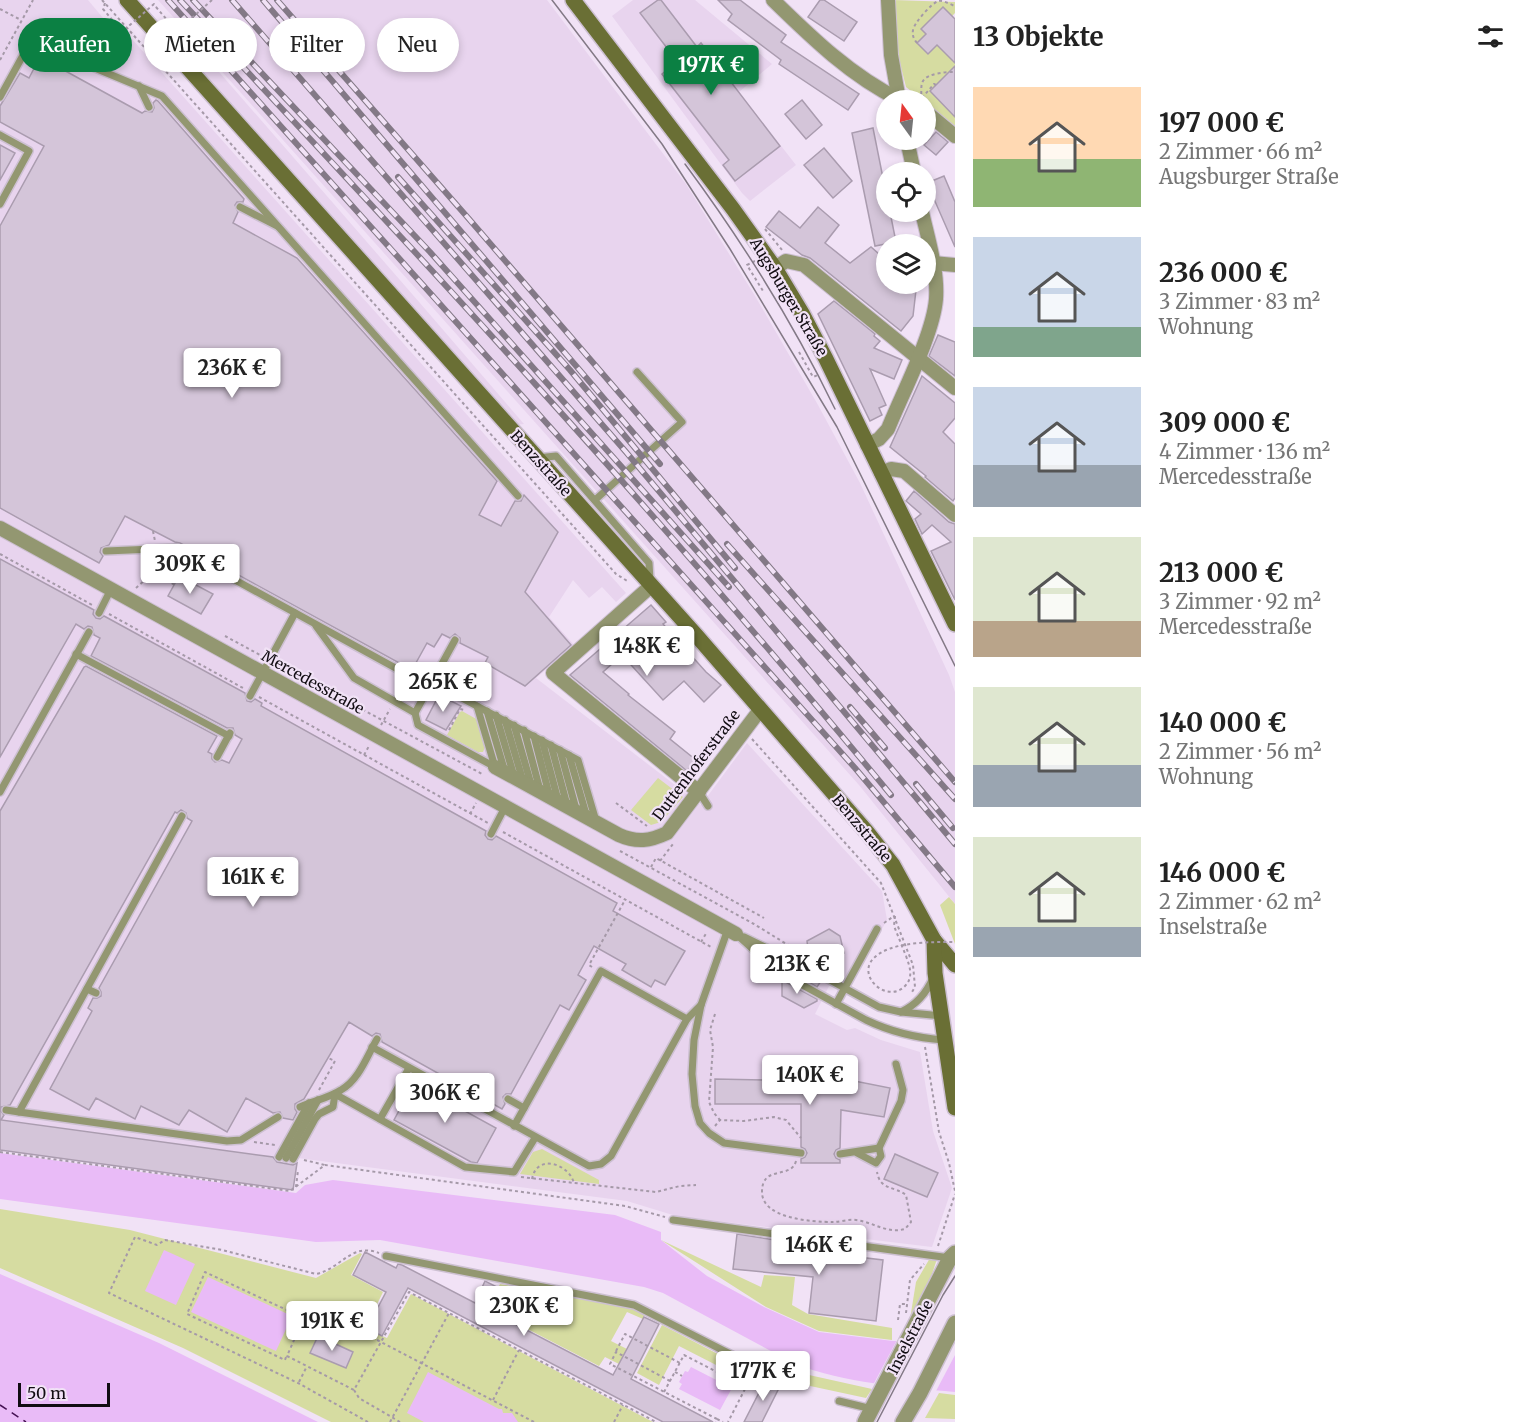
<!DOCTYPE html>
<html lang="de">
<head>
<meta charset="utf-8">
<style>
  :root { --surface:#fff; --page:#f6f6f6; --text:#222; --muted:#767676; --accent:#0b8043 }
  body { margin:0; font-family:Merriweather,serif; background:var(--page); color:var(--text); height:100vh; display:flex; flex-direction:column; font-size:22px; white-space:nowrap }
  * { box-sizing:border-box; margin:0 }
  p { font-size:20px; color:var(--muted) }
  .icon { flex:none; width:33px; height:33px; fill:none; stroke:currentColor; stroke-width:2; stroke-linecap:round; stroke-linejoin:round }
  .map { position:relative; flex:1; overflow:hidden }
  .panel { display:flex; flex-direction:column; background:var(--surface); width:570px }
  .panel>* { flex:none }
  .hud { position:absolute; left:18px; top:18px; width:570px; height:54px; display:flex; gap:12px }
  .needle { width:39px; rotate:345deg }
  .tools { position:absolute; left:876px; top:90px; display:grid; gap:12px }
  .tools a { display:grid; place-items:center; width:60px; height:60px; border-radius:50%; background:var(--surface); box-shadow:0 3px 9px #0003; font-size:30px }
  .scale { position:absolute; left:18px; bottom:15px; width:92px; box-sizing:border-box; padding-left:6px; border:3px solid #110c12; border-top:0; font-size:16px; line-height:21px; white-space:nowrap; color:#110c12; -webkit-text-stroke:4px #f1e2f6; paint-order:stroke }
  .price { position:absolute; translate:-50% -51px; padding:0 14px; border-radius:6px; background:#fff; color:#222; font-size:20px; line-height:39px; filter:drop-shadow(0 2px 3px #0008) }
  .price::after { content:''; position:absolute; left:50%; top:36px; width:18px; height:14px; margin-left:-9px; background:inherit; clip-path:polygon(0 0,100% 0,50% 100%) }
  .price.active { background:var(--accent); color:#fff }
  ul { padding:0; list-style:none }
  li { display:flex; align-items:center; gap:18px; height:150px; padding:0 18px }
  li span { display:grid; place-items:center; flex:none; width:168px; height:120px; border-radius:0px; color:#555 }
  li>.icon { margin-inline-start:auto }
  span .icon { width:72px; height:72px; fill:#fffc; stroke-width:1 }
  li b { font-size:26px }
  h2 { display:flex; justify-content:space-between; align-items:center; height:72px; padding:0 18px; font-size:26px }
  .tag { padding:0 21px; border-radius:27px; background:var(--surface); box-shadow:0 3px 9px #0003; font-size:21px; line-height:54px }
  .tag.active { background:var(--accent); color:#fff }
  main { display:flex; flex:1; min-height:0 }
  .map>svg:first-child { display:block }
  .built { fill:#e8d4ee }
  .green { fill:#d6dca1 }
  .water { fill:#e9bbf7 }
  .pier { fill:#f1e2f6 }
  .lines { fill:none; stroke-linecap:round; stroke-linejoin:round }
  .ferry { stroke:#451153; stroke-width:1.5; stroke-dasharray:8 6; stroke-linecap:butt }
  .building { fill:#d4c5d9; stroke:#aa9caf; stroke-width:1.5 }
  .service-casing { stroke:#cdc0d2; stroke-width:10 }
  .minor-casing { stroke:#cdc0d2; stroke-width:16 }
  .tertiary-casing { stroke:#cdc0d2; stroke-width:18 }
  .secondary-casing { stroke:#cdc0d2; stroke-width:18 }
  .path { stroke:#a599a8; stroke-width:2; stroke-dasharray:3 3; stroke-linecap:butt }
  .service { stroke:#939771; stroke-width:7 }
  .minor { stroke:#939771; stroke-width:14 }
  .tertiary { stroke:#939771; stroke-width:15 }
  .secondary { stroke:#6a6f35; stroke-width:15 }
  .tram { stroke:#837986; stroke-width:1.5 }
  .rail-casing { stroke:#837986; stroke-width:6 }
  .rail { stroke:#f1e2f6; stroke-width:4; stroke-dasharray:11; stroke-linecap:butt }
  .path-bridge { stroke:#a599a8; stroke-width:2; stroke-dasharray:3 3; stroke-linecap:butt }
  .labels { text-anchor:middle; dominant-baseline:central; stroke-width:4.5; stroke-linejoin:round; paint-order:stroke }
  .street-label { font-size:15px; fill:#110c12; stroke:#f1e2f6 }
</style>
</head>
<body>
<main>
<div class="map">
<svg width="955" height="1422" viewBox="0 0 955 1422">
  <rect width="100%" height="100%" fill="#f1e2f6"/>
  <g class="built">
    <polygon points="0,0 88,0 124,43 131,38 626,593 616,602 602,587 589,598 573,580 549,617 575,646 536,678 701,805 747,743 882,891 887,920 853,981 836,972 815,1014 847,1030 855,1028 881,1040 920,1052 933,1131 952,1188 932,1247 676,1216 627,1201 298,1158 293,1190 0,1150"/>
    <polygon points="158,0 547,0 686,184 755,296 818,405 860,483 949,675 955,692 955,904 859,785"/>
    <polygon points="633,0 695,0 772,64 739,92 796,165 750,201 742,193 612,16"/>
    <polygon points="187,35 426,310 524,424 513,425 184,56 178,42"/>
  </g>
  <g class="green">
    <polygon points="893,0 955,2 955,13 952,16 943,7 921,29 926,34 917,43 928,54 937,45 955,63 955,126 906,87 895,43"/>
    <polygon points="462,711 478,720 485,747 483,752 478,752 447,735 460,712"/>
    <polygon points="658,778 683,797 661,822 651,825 631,810"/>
    <polygon points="949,897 955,904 955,944 940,905"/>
    <polygon points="542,1149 599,1180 599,1184 520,1174 533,1152"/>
    <polygon points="0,1209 130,1230 316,1278 360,1253 362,1254 351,1275 383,1292 365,1329 387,1338 411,1294 653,1422 331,1422 183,1348 0,1268"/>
    <polygon points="661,1240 761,1287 764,1275 795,1277 792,1305 808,1314 892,1328 892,1340 819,1331 766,1307"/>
    <polygon points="930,1258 937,1259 931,1277 910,1319 916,1282"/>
    <polygon points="500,1284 612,1303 629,1307 645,1314 643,1319 627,1312 611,1341 627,1349 619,1364 605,1357 599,1366 487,1308"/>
    <polygon points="662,1325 764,1378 759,1387 679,1346 659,1385 637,1373"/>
    <polygon points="791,1371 872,1389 866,1398 787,1381"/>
    <polygon points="939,1393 955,1395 955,1419 925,1418"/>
  </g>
  <g class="water">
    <path d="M0,1153L296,1193L305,1185L333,1180L615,1215L661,1232V1240L707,1276L764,1307L819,1332L893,1341L955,1342V1392C901,1387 846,1383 795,1364L663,1293L644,1287L380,1240L316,1242L0,1199Z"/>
    <polygon points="164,1250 195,1264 176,1305 145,1291"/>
    <polygon points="0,1274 159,1343 318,1422 0,1422"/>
    <polygon points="208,1277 292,1316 276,1351 191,1312"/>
    <polygon points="691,1367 732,1388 720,1410 679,1389 682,1384 679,1382 685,1371 688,1372"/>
    <polygon points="428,1372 499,1409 502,1409 503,1413 512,1413 518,1422 424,1422 407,1413"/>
  </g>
  <polygon class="pier" points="955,1339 955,1355 935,1393 872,1387 897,1340"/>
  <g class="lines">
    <polyline class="ferry" points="0,1405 26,1422"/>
  </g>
  <g class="building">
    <polygon points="658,0 661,0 697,47 701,43 780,146 735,181 723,165 729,160 662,74 677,61 640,13"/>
    <polygon points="718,0 740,0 786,35 781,42 859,94 848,110 779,64 781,60 728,20 732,14"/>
    <polygon points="820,0 824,0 857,22 844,41 808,17"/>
    <polygon points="943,7 955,19 955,63 937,45 928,54 917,43 926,34 921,29"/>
    <polygon points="40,57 142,113 145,111 152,112 154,108 153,103 156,100 158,101 244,199 243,202 237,202 235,205 238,212 233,223 297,258 497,481 479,515 501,526 515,501 521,501 524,495 558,532 525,592 571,645 525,686 485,663 488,657 460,643 460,638 455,634 450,638 442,634 434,647 427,643 412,670 180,543 175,542 125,516 109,545 101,548 100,552 103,556 99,563 0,508 0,226 44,146 0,122 0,106 20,73 29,78"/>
    <polygon points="955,66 955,117 930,91"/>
    <polygon points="802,100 822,125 806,139 785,114"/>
    <polygon points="873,128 886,193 886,212 890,212 896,242 875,246 852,133"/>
    <polygon points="936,132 948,142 936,155 924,145"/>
    <polygon points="0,145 15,153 0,180"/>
    <polygon points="824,148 852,181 833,198 804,165"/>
    <polygon points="944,176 955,202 955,247 927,183"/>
    <polygon points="818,207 839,225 825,243 850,263 871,247 886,260 886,284 908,284 916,290 913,316 901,331 810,258 802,255 766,227 779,211 800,228"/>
    <polygon points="834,301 875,334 874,336 880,341 874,348 902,360 894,379 870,369 886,405 879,408 882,415 870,421 818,314"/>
    <polygon points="938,335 955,342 955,376 929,356"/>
    <polygon points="922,376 955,403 955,418 943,432 955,444 955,498 953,501 925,477 926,476 890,447"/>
    <polygon points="914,491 949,522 955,524 955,600 931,551 951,542 932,525 922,534 915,519 921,514 906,501"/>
    <polygon points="0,559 94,610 93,614 96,618 100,619 104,616 245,693 247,701 251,702 255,699 262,703 261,706 486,831 485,835 488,839 492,840 496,836 617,903 613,911 685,951 665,985 655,980 651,987 622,970 626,964 594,946 578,975 586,980 569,1010 560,1005 511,1094 506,1094 503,1097 505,1104 502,1109 382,1042 380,1034 376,1033 372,1036 349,1022 304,1099 295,1104 295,1109 297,1112 293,1120 283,1118 280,1112 273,1113 246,1098 227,1132 189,1110 179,1125 141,1106 135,1119 96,1098 89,1110 50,1089 92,1011 88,1008 93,998 97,998 101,996 101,992 99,988 192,821 187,818 186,813 181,810 177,813 175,812 10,1105 1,1107 1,1111 4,1115 1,1120 273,1157 277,1162 293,1165 297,1163 293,1190 0,1150 0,811 84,667 86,666 217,736 208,752 212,754 212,759 215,762 222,760 229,763 242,739 235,735 233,728 227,728 91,656 100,638 94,635 92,627 88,626 84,629 76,624 0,757"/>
    <polygon points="179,576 213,594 201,614 168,596"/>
    <polygon points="651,605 666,622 663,624 706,672 721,685 704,702 684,681 663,700 622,655 603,672 629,694 628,695 675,732 670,739 696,760 687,771 570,675"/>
    <polygon points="439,695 461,706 446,730 426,720"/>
    <polygon points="829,929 840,936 844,953 829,961 830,974 796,956 808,949 807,941"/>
    <polygon points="795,969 807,974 821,981 817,987 793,973"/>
    <polygon points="782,980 817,999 817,1001 804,1008 782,996"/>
    <polygon points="766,1074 777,1074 777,1079 824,1080 824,1075 890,1088 884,1117 841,1110 840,1148 836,1150 834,1154 836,1158 840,1160 840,1163 801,1163 801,1159 805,1157 807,1153 805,1149 801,1147 801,1104 715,1104 715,1079 766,1080"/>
    <polygon points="414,1083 496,1128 477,1163 471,1162 394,1120"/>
    <polygon points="895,1154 938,1173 927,1197 884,1179"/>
    <polygon points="737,1234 775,1240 774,1247 883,1260 876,1321 809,1313 813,1277 733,1269"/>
    <polygon points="365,1252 396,1268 398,1264 402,1265 475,1303 485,1281 497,1287 486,1309 613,1375 644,1317 659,1324 631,1379 713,1422 663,1422 408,1288 382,1336 367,1328 386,1292 353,1275"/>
    <polygon points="318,1336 353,1352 346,1368 310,1353"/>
    <polygon points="766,1379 780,1386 762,1422 744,1422"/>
  </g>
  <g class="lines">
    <defs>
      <g id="service">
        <polyline points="139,86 149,107"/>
        <polyline points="0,97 32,39 66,56 162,96 518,496"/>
        <polyline points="0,135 29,151 0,204"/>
        <polyline points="240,207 277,226"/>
        <polyline points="537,458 556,456 649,563 650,580"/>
        <polyline points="595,500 682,422 637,372"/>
        <polyline points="106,551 177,548 430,687"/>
        <polyline points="99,613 111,589"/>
        <polyline points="316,626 354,678 415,713 418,725 495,767"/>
        <polyline points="76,654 229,736"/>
        <polyline points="432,682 578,760 596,821"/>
        <polyline points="250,696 295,613"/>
        <polyline points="477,706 495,767"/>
        <polyline points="487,711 505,772"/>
        <polyline points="415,713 455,640"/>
        <polyline points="496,715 514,776"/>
        <polyline points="505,720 523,781"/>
        <polyline points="514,725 531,784"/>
        <polyline points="524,730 540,790"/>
        <polyline points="534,736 549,794"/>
        <polyline points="542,740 558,800"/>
        <polyline points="551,745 567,805"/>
        <polyline points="560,750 576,809"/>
        <polyline points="569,755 586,814"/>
        <polyline points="217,757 230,733"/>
        <polyline points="0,792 89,632"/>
        <polyline points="699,792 708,806"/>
        <polyline points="182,816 19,1112 227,1141 241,1140 278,1117"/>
        <polyline points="491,834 505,807"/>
        <polyline points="728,929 701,1005 694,1040 692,1074 695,1106 700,1123 709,1133 724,1143 801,1153"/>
        <path d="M736,934L777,971L866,1020C891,1032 916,1038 944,1040"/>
        <polyline points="744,937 810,969 879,1007 901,1012 942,1016"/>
        <polyline points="87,989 96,993"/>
        <polyline points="836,1004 877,929"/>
        <path d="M901,1012C916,1005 926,994 933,978"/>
        <polyline points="372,1047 589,1166 601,1164 611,1156 687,1019 701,1005"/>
        <polyline points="508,1099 524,1108"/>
        <path d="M300,1107C313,1101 329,1098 341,1090C359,1080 367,1056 377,1039"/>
        <polyline points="6,1110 19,1112"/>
        <polyline points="380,1119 409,1068"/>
        <polyline points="514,1126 601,971 687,1019"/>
        <polyline points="857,1153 876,1163 881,1156 879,1148 901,1101 903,1090 896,1064"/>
        <polyline points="840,1154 879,1148"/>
        <polyline points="279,1157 309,1103"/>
        <polyline points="286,1158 318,1100"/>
        <polyline points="293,1159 315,1119 319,1114 333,1107 335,1094 465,1167 514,1172 535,1138"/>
        <polyline points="673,1220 950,1258"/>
        <polyline points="386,1256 634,1305 791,1385"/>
        <polyline points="839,1401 872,1409"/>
      </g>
      <g id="minor">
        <path d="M773,0C812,38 851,76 900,100"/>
        <polyline points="888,0 891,55 899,100"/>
        <polyline points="926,112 955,136"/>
        <polyline points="907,140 914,172"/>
        <polyline points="933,263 955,265"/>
        <polyline points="775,268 786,261 804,265 955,388"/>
        <path d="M867,445L879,439L888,429C902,394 933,335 936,299C938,270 928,239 922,212"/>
        <polyline points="881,473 891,469 904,471 955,515"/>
        <polyline points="0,528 736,934"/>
        <polyline points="651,586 553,673 699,792"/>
        <path d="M495,767L619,835C637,843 650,841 667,833L760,710"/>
      </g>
      <g id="tertiary">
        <polyline points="865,1422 950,1258 955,1253"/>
        <polyline points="903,1422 920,1393 955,1323"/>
      </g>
      <g id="secondary">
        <polyline points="127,0 696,635 867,832 893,865 934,940 955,965"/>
        <polyline points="573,0 733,209 775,268 802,313 826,359 955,624"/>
        <polyline points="934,940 935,973 955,1108"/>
      </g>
    </defs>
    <use href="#service" class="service-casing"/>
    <use href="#minor" class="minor-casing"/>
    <use href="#tertiary" class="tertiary-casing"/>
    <use href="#secondary" class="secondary-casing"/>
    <g class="path">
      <polyline points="102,0 616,574 629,582"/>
      <polyline points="105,3 103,9 121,30"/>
      <polyline points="156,7 174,28"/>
      <polyline points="0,9 21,20"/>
      <path d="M917,43C914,39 912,36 913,30C914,23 931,4 938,1C944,0 951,5 955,6"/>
      <polyline points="0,60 33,0"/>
      <polyline points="922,98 934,84 936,85"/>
      <path d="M921,100C922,95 920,86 923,81C928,73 946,72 955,72"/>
      <polyline points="765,229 782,250"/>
      <polyline points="755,261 747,265 763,291"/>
      <polyline points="799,352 813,377 818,375"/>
      <polyline points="153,531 155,541"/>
      <polyline points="0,554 94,606"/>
      <polyline points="151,571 175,585"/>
      <polyline points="136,588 148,577 155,559"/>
      <polyline points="109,614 243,688"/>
      <polyline points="225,636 262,656"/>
      <polyline points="278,664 484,775"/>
      <polyline points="259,697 488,823"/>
      <polyline points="381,725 390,709"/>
      <polyline points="449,730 460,709 464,710"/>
      <polyline points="752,739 881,883 913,965 915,987 912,992"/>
      <polyline points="364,755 369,746"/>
      <polyline points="616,803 647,826"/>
      <polyline points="470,814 476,803"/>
      <polyline points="503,832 711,947"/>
      <polyline points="620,851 754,924 801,953"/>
      <polyline points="660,861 673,844"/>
      <polyline points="651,867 656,858 764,918"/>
      <polyline points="895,916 894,926 906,956"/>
      <polyline points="884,923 894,916"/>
      <polyline points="701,942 707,932"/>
      <polyline points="592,967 589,965 625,900"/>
      <polyline points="715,1014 710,1030 713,1047 709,1102 714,1113 720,1120"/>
      <polyline points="925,1047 939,1132 949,1163 955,1191"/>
      <polyline points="818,1065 819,1080"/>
      <polyline points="319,1090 335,1061 328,1058"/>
      <polyline points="715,1126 720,1120 744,1121 774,1117 786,1120 801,1138"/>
      <polyline points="254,1142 275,1145"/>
      <polyline points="0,1152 290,1191 325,1165 625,1206 665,1217"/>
      <polyline points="304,1160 325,1165"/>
      <path d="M796,1161C791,1180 762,1164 762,1192C762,1219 813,1222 833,1222C840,1222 848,1219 856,1220C873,1222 887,1234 905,1229L911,1222L906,1195C894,1186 880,1190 877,1172"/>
      <polyline points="521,1177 656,1192 680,1186 696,1185"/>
      <path d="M532,1179C537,1152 571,1165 574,1184"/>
      <polyline points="296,1187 298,1170"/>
      <polyline points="938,1246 955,1194"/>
      <polyline points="906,1313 910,1280 924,1264"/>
      <polyline points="898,1320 900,1304 906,1304"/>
      <polyline points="616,1351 625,1334 680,1363"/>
      <polyline points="286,1357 285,1360 187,1314 205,1272 304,1318 302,1322"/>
      <polyline points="675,1372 682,1376"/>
      <polyline points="670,1381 616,1352 610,1364 717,1419 716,1422"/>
      <polyline points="299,1382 307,1366"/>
      <polyline points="354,1390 359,1398 400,1422"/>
      <polyline points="664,1392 684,1355 746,1387 728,1422"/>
      <polyline points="493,1400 519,1350"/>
      <polyline points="717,1419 723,1422"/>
      <path d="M368,1422L298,1383L109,1293L135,1237L157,1245L165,1240L222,1250L316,1274C341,1269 351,1242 379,1253"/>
      <polyline points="390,1422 449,1313"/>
      <polyline points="534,1422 358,1330 337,1331 323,1326 317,1328 302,1322 287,1356 354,1390 409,1292 656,1422"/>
      <polyline points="614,1422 623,1405"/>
    </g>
    <use href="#service" class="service"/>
    <use href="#minor" class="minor"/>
    <use href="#tertiary" class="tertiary"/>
    <use href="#secondary" class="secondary"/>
    <g class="tram">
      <polyline points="552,0 662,144 730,249 837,427 955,666"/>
      <path d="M685,164C742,241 793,322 835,409"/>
      <polyline points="877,1422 943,1295 955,1276"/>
    </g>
    <defs>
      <g id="rail">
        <polyline points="168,0 855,768 955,887"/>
        <path d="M180,0C424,259 665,521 891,795"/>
        <polyline points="193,0 430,252 729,587"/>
        <polyline points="232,0 626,452 955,844"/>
        <polyline points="263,0 660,464"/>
        <polyline points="277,0 469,219 955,782"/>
        <polyline points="398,177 570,370 735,568"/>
        <polyline points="727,544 955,799"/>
        <polyline points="850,707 885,748"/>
        <polyline points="916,784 953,828"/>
      </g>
    </defs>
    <use href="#rail" class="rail-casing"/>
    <use href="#rail" class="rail"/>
    <g class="path-bridge">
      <polyline points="174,28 177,31 212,0"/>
      <polyline points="121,30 122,32 154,4 156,7"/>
      <path d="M906,956C910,967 914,978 904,987C886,1003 857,976 873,959C889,941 933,942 955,942"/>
    </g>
  </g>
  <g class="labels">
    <g class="street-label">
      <text transform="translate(789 297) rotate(59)">Augsburger Straße</text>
      <text transform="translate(541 463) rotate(48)">Benzstraße</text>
      <text transform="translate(313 682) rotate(29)">Mercedesstraße</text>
      <text transform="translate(696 765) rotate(-53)">Duttenhoferstraße</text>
      <text transform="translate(862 828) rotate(50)">Benzstraße</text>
      <text transform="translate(910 1337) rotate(-63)">Inselstraße</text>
    </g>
  </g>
</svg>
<div class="tools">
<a><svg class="needle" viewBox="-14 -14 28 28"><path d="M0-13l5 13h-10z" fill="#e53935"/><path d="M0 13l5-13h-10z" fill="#767676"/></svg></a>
<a><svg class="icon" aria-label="locate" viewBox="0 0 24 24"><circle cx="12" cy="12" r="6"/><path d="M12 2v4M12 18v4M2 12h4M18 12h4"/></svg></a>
<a><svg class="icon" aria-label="layers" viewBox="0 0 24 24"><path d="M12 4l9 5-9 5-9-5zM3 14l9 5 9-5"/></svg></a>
</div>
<div class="scale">50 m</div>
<b class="price active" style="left:711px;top:96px">197K €</b>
<b class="price" style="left:232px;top:399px">236K €</b>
<b class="price" style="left:190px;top:595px">309K €</b>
<b class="price" style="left:647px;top:677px">148K €</b>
<b class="price" style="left:443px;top:713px">265K €</b>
<b class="price" style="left:253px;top:908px">161K €</b>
<b class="price" style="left:797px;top:995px">213K €</b>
<b class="price" style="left:810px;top:1106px">140K €</b>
<b class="price" style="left:445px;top:1124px">306K €</b>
<b class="price" style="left:819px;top:1276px">146K €</b>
<b class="price" style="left:524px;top:1337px">230K €</b>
<b class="price" style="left:332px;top:1352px">191K €</b>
<b class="price" style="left:763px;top:1402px">177K €</b>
<div class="hud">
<a class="tag active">Kaufen</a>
<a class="tag">Mieten</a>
<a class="tag">Filter</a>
<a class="tag">Neu</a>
</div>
</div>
<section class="panel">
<h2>13 Objekte<svg class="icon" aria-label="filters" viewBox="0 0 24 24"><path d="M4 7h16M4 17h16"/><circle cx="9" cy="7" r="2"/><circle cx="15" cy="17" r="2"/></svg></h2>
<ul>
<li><span style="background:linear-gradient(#ffd9b3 60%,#8fb573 0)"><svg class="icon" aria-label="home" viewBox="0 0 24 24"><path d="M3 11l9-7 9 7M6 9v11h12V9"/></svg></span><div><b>197 000 €</b><p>2 Zimmer · 66 m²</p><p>Augsburger Straße</p></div></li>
<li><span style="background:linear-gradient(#c9d6e8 75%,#7fa58c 0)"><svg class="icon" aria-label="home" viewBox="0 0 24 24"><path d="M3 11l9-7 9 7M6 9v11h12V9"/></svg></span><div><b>236 000 €</b><p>3 Zimmer · 83 m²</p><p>Wohnung</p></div></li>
<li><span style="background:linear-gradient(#c9d6e8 65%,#9aa5b1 0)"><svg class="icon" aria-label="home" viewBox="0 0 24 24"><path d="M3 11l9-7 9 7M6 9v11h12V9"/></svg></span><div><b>309 000 €</b><p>4 Zimmer · 136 m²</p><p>Mercedesstraße</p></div></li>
<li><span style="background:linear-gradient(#dfe7d0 70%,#b9a48a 0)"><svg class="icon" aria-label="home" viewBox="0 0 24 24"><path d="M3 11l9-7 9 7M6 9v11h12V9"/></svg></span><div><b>213 000 €</b><p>3 Zimmer · 92 m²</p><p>Mercedesstraße</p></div></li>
<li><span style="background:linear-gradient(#dfe7d0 65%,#9aa5b1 0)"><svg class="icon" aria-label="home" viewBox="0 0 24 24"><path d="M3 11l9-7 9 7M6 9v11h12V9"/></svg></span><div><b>140 000 €</b><p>2 Zimmer · 56 m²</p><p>Wohnung</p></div></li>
<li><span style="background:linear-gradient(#dfe7d0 75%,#9aa5b1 0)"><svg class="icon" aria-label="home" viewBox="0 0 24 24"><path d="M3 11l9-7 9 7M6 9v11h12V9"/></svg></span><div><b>146 000 €</b><p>2 Zimmer · 62 m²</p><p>Inselstraße</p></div></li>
</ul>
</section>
</main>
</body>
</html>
